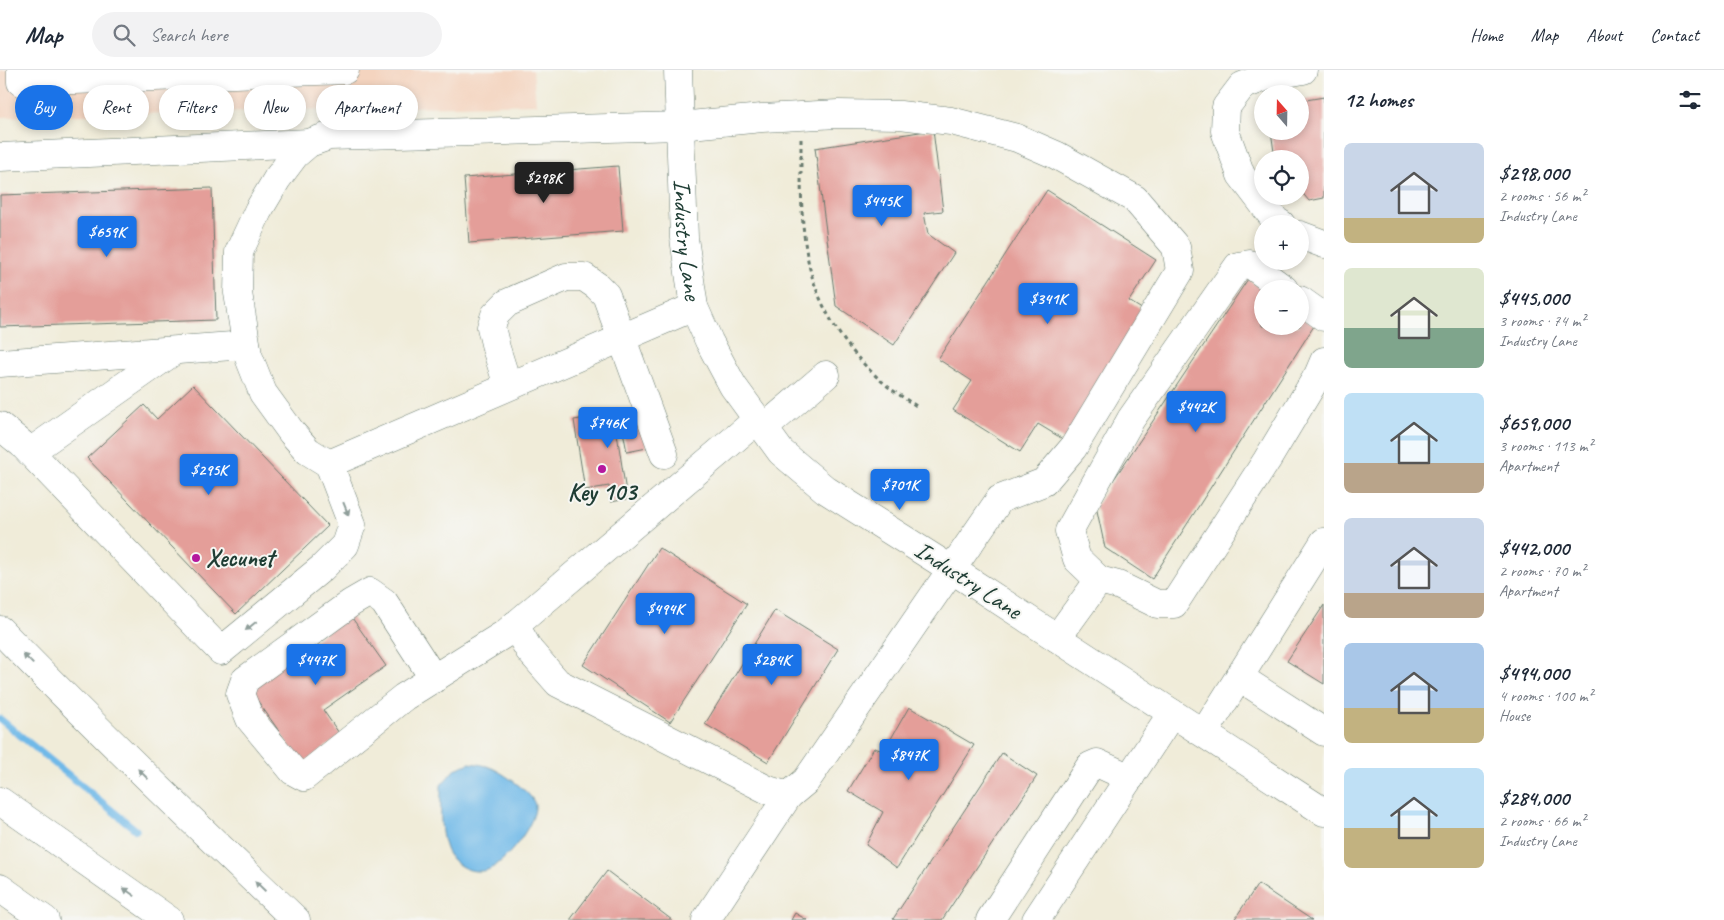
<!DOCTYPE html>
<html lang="en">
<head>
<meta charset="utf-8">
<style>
  :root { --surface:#fff; --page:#f2f2f3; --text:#1f2937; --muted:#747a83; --line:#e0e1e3; --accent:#1a73e8 }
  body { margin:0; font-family:Caveat,sans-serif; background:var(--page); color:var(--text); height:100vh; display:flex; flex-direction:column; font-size:19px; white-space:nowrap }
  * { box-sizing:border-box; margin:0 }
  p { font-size:16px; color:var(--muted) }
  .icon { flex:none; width:28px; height:28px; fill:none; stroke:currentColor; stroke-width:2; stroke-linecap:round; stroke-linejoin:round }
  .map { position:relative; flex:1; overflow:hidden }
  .side { display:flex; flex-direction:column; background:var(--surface); width:400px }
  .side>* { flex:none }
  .banner { position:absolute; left:15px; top:15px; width:475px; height:45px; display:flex; gap:10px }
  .needle { width:32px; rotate:340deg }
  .buttons { position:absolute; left:1254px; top:15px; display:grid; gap:10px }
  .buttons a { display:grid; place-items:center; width:55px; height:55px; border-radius:50%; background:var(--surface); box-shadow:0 2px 8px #0003; font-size:25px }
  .price { position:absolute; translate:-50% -42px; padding:0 11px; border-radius:5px; background:var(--accent); color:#fff; font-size:16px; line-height:32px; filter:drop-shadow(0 1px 2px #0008) }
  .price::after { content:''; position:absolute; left:50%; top:30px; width:15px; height:11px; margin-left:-8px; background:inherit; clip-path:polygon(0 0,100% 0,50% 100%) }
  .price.on { background:#222; color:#fff }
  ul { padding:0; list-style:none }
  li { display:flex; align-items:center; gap:15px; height:125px; padding:0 20px }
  li span { display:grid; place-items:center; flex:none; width:140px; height:100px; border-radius:8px; color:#555 }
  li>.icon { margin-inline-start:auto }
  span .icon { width:60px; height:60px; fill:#fffc; stroke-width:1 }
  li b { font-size:21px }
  h2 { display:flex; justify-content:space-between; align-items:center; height:60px; padding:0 20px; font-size:21px }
  .tag { padding:0 18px; border-radius:22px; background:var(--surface); box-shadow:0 2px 8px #0003; font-size:18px; line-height:45px }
  .tag.on { background:var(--accent); color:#fff }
  header { display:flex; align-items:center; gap:30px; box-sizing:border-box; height:70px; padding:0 25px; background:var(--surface); border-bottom:1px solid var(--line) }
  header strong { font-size:24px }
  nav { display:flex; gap:28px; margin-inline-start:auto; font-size:18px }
  .search { width:350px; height:45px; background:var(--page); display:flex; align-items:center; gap:12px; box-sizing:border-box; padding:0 18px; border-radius:28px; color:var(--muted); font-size:19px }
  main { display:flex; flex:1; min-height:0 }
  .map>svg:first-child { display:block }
  .built { fill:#f4d4bf }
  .water { fill:#6fb9e8; stroke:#477b8e }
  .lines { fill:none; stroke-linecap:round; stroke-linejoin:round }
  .stream { stroke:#6fb9e8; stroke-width:7 }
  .building { fill:#e49e99 }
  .minor-casing { stroke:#687a6e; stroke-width:29 }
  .highway-casing { stroke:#687a6e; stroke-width:29 }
  .path { stroke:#687a6e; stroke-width:3; stroke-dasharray:4 4; stroke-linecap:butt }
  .minor { stroke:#fff; stroke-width:28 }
  .highway { stroke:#fff; stroke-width:28 }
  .oneway { fill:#8f9e9a }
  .poi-dot { fill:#b5179e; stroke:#f6f6f2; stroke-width:2 }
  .labels { text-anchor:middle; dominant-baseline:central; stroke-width:4; stroke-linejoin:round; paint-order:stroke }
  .street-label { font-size:25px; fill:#1f3d34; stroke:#f6f6f2 }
  .poi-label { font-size:25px; font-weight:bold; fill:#1f3d34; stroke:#f6f6f2 }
</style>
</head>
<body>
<header>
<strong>Map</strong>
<div class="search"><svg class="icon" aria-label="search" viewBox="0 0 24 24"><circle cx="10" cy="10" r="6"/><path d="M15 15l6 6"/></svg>Search here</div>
<nav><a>Home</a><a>Map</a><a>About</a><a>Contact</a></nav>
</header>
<main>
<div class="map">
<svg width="1324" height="850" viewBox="0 0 1324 850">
  <rect width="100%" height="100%" fill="#f6f6f2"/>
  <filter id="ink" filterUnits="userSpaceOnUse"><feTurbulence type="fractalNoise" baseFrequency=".02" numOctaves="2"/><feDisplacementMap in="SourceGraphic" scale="10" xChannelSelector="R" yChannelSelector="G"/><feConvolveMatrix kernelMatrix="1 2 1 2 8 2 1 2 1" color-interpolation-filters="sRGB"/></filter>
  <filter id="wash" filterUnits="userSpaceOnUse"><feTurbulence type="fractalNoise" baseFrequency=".0096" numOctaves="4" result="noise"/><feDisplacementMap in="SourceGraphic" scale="20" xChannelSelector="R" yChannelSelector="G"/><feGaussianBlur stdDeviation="1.12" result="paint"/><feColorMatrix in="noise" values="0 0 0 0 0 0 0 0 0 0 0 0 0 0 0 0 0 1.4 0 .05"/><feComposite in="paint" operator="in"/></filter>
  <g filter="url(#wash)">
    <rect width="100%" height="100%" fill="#f0ecd9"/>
    <polygon class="built" points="0,0 533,0 536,34 0,47"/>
    <path class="water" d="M470,693C477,694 486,695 492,698C503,703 533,723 535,735C537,753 504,795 487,800C469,805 450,793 445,776C439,758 441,733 441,715L455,699Z"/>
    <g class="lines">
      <polyline class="stream" points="0,649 136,760"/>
    </g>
    <g id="blocks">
      <g class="building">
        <polygon points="1324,27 1324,128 1309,131 1300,120 1300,89 1275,89 1271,61 1300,61 1300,31"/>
        <polygon points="933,60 943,141 924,143 928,164 954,183 894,275 836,236 815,78"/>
        <polygon points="618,96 623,161 469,173 464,108"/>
        <polygon points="212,118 216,250 0,257 0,125"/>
        <polygon points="1047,120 1156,190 1129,231 1148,243 1066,371 1038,354 1020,382 953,340 972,311 938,289"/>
        <polygon points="1248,209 1262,219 1262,256 1300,256 1300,246 1314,256 1152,509 1105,478 1096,436"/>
        <polygon points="193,315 328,456 236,544 87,388 144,335 157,349"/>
        <polygon points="641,339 647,378 627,382 622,356 616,357 627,429 611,432 609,416 585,420 574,350"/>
        <polygon points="659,478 747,534 670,652 583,595"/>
        <polygon points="1324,535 1324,614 1287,591"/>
        <polygon points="775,540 838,579 768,692 705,654"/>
        <polygon points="350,545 386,596 323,640 341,666 302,694 248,617"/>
        <polygon points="909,637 974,675 897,798 866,775 883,742 848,721 874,678 884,681"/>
        <polygon points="1002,683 1037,706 942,850 895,850 893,849"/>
        <polygon points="607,801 672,850 570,850"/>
        <polygon points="1258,814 1312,850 1234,850"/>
        <polygon points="795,843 807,850 791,850"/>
      </g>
    </g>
  </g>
  <g filter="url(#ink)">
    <use href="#blocks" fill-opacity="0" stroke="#687a6e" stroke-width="1"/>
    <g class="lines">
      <defs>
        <g id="minor">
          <polyline points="21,0 21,12 345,0"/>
          <path id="s1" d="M678,0L684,168L694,237L709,271L733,316L781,382L826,420L951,499L1324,742"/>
          <polyline points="0,87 309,73"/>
          <polyline points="1281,154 1276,151 1241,105 1225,61 1226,37 1242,16 1265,7 1303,0"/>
          <polyline points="1300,165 1324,174"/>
          <polyline points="1284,219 1250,194 1238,196 1131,349 1069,461 1077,489 1099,510 1118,515 1157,534 1174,534 1267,390 1318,305 1324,291"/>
          <polyline points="1300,230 1324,247"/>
          <polyline points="0,293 246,275"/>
          <polyline points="508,316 496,278 491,257 495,245 507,233 566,207 584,207 597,216 606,225 664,384"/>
          <polyline points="0,356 22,374 221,581 322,498 345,475 352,454 329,394"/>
          <polyline points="764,358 826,305"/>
          <polyline points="30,382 174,281"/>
          <polyline points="515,555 529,580 558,613 768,720 788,726 806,711 1000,429 1044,412 1073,378 1180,201 1176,177 1135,129 1056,85 1017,68 951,51 900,45 838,44 762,48 680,56 329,66 309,73 295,85 277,109 258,141 239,182 238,223 248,285 263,323 292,363 308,381 329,394 694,237"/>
          <polyline points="1057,568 1099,510"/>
          <polyline points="1239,607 1324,662"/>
          <polyline points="434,609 384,532 370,522 351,533 245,610 240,624 250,649 293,701 304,707 404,627 506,563 757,350"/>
          <polyline points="1204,663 1324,472"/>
          <polyline points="706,850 788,726"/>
          <polyline points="990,850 1090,696 1097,693 1130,708"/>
          <polyline points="1036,850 1172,643"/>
        </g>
        <g id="highway">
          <path d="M0,560C96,659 196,755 296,850"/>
          <polyline points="0,731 169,850"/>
          <polyline points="0,818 45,850"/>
        </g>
      </defs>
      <use href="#minor" class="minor-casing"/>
      <use href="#highway" class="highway-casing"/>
      <path class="path" d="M801,69C801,111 800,154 809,195C820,242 849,284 886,315C896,323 907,330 918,337"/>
      <use href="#minor" class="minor"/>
      <use href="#highway" class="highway"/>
    </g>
    <defs><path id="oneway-solid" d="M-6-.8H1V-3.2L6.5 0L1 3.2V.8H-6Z" transform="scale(1.25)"/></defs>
    <g class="oneway">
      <use href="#oneway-solid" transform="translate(346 439) rotate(68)"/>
      <use href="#oneway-solid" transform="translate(251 556) rotate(141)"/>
      <use href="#oneway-solid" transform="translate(28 589) rotate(-134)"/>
      <use href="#oneway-solid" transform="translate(143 704) rotate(-135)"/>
      <use href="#oneway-solid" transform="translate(260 816) rotate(-136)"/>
      <use href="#oneway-solid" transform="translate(129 822) rotate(-145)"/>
    </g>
  </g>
  <g class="poi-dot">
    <circle cx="602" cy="399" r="5"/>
    <circle cx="196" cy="488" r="5"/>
  </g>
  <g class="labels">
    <g class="street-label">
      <text stroke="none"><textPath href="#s1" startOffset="170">Industry Lane</textPath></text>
      <text transform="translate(968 510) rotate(33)">Industry Lane</text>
    </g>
    <g class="poi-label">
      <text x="602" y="422">Key 103</text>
      <text x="206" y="488" text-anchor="start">Xecunet</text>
    </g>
  </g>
</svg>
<div class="buttons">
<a><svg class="needle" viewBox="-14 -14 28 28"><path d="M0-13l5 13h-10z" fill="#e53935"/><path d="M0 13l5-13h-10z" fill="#747a83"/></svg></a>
<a><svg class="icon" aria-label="locate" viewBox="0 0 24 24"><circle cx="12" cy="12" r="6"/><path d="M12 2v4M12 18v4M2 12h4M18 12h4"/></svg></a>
<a>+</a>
<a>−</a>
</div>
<b class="price on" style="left:544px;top:134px">$298K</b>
<b class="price" style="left:882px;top:157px">$445K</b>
<b class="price" style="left:107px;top:188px">$659K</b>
<b class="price" style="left:1048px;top:255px">$341K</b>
<b class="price" style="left:1196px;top:363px">$442K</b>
<b class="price" style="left:608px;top:379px">$746K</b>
<b class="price" style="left:209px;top:426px">$295K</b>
<b class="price" style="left:900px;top:441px">$701K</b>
<b class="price" style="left:665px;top:565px">$494K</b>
<b class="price" style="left:316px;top:616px">$447K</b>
<b class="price" style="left:772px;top:616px">$284K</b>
<b class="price" style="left:909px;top:711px">$847K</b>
<div class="banner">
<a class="tag on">Buy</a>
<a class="tag">Rent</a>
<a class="tag">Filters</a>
<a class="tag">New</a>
<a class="tag">Apartment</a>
</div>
</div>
<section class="side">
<h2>12 homes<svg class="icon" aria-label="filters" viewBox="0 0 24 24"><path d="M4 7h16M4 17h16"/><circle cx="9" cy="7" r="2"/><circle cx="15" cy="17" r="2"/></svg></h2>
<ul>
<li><span style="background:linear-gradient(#c9d6e8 75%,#c2b280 0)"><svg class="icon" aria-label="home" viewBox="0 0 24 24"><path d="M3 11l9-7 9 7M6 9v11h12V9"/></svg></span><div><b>$298,000</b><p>2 rooms · 56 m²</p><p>Industry Lane</p></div></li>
<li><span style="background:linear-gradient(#dfe7d0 60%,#7fa58c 0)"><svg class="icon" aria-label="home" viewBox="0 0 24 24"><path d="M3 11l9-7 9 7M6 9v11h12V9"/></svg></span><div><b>$445,000</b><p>3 rooms · 74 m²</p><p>Industry Lane</p></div></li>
<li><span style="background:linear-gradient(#bfe0f5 70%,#b9a48a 0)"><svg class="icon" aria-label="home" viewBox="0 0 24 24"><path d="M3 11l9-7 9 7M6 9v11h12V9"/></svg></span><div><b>$659,000</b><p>3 rooms · 113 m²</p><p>Apartment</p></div></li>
<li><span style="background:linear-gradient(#c9d6e8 75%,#b9a48a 0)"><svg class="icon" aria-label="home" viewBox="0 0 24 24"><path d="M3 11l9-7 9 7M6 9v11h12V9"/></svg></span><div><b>$442,000</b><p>2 rooms · 70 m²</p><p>Apartment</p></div></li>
<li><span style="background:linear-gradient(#a9c7e8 65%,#c2b280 0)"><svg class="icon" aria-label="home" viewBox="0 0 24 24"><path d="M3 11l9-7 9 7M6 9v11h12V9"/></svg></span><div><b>$494,000</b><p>4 rooms · 100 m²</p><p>House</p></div></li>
<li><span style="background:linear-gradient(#bfe0f5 60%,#c2b280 0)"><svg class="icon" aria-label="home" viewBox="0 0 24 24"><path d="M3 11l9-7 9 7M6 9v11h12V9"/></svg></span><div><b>$284,000</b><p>2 rooms · 66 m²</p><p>Industry Lane</p></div></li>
</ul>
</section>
</main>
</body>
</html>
